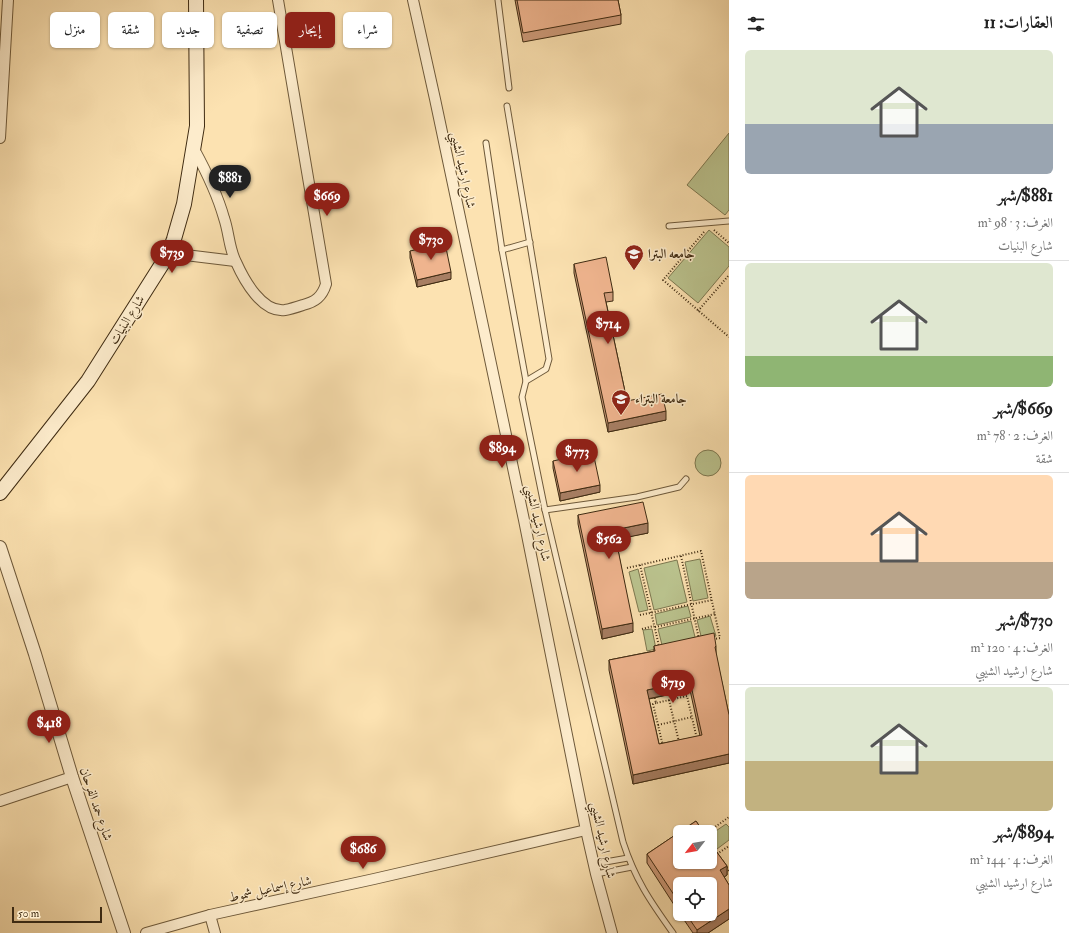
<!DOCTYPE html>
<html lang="ar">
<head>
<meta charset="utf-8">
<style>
  :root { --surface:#fff; --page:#f2f2f2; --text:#222; --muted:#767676; --line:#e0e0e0; --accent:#8f2418 }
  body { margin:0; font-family:"IM FELL Double Pica",Amiri,serif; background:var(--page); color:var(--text); direction:rtl; height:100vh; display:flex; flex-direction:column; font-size:15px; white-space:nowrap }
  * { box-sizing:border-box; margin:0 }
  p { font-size:13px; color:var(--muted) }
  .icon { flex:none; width:22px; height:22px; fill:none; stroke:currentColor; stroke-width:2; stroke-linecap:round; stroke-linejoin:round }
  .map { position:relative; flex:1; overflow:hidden; direction:ltr }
  .sheet { display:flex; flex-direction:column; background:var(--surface); width:340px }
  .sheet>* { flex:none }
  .guide { position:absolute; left:12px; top:12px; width:380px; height:36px; direction:rtl; display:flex; gap:8px }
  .needle { width:26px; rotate:239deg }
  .tools { position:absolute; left:673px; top:825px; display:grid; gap:8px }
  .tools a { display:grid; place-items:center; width:44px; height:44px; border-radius:6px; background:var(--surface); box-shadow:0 1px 3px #0004; font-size:20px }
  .scale { position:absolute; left:12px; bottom:10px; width:90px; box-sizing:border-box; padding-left:4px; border:2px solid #3f2b12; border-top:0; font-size:11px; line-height:14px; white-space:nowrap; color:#3f2b12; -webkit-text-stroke:3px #fdeccc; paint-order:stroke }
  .price { position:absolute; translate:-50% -34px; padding:0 9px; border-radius:14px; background:var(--accent); color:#fff; font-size:13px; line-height:26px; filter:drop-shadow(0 1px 2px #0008) }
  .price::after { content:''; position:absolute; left:50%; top:24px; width:12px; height:9px; margin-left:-6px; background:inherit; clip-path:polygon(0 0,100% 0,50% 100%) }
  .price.active { background:#222; color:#fff }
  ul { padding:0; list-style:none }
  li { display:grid; align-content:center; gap:8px; height:212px; padding:0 16px }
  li+li { border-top:1px solid var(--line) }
  li span { display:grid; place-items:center; height:124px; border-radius:6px; color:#555 }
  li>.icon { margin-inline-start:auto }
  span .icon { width:72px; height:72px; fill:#fffc; stroke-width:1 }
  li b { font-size:17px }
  h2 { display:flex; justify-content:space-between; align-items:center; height:48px; padding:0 16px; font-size:17px }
  .tag { padding:0 14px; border-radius:6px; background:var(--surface); box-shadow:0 1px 3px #0004; font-size:14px; line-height:36px }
  .tag.active { background:var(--accent); color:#fff }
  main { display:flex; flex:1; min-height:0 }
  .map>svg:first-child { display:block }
  .green { fill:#bbc48f; stroke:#7d7850 }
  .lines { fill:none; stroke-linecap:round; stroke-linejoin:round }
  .service-casing { stroke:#6e593a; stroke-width:7 }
  .minor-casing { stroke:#6e593a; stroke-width:12 }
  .tertiary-casing { stroke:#6e593a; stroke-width:14 }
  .secondary-casing { stroke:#3f2b12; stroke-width:16 }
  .path { stroke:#3f2b12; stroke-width:2; stroke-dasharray:1 2; stroke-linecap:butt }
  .service { stroke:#fdeccc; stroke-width:5 }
  .minor { stroke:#fdeccc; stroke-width:10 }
  .tertiary { stroke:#fdeccc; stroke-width:12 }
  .secondary { stroke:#fdeccc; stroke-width:14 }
  .wall { fill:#ce9b7a; stroke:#3f2b12; fill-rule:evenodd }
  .shaded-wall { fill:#a77e63; stroke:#3f2b12 }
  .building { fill:#efb48e; stroke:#3f2b12; fill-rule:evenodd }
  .labels { text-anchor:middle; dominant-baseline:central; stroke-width:3; stroke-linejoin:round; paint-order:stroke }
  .street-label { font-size:13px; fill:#3f2b12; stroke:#fdeccc }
  .poi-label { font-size:13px; font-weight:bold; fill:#3f2b12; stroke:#fdeccc; text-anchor:start }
</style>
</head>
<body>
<main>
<section class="sheet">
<h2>العقارات: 11<svg class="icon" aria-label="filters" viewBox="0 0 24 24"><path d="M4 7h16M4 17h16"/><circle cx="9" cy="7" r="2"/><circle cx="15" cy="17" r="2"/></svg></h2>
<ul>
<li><span style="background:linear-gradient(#dfe7d0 60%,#9aa5b1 0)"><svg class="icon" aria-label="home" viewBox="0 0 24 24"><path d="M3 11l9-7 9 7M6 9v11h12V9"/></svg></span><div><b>$881/شهر</b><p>الغرف: 3 · 98 m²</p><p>شارع البنيات</p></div></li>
<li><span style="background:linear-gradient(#dfe7d0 75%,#8fb573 0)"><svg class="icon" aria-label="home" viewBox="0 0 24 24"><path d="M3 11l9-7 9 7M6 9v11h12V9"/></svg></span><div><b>$669/شهر</b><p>الغرف: 2 · 78 m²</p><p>شقة</p></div></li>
<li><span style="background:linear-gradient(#ffd9b3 70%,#b9a48a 0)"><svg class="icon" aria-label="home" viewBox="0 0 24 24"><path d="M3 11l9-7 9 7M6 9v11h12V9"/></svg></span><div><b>$730/شهر</b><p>الغرف: 4 · 120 m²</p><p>شارع ارشيد الشيبي</p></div></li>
<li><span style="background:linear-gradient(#dfe7d0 60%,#c2b280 0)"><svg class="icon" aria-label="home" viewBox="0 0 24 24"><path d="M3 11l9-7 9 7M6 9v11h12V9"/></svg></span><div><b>$894/شهر</b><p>الغرف: 4 · 144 m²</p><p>شارع ارشيد الشيبي</p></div></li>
</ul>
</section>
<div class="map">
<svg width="729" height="933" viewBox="0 0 729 933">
  <rect width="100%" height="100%" fill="#fce2b1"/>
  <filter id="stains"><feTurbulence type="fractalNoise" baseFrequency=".005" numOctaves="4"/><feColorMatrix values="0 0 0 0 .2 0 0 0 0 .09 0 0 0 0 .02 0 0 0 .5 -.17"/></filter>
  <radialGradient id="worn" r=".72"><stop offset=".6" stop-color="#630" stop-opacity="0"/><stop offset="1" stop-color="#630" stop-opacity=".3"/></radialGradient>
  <g class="green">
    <polygon points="729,133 729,210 725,215 687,185"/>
    <polygon points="709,230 729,247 729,266 698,303 668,278"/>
    <circle cx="708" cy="463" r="13"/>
    <polygon points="700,559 708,598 693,601 685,562"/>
    <polygon points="677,560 687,602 654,610 644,568"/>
    <polygon points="638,569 648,610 639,612 629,572"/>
    <polygon points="688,606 691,617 657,625 655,614"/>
    <polygon points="710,616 716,636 702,640 697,620"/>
    <polygon points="691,621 696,641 663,649 658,629"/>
    <polygon points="652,629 656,649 647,651 643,630"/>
    <polygon points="726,824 729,827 729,840 717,849 710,839 710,835"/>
  </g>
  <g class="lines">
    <defs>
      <g id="service">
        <polyline points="498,0 509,88"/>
        <path d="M507,106L549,359L546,369L526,381L522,397L545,510L623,842C635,879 650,901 673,933"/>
        <polyline points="486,143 502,250 526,381"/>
        <polyline points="669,226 729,221"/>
        <polyline points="502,250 530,242"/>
        <polyline points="545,510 637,497 679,487 686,479"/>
        <polyline points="594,864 628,858"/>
        <polyline points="596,874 632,867"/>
      </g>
      <g id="minor">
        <polyline points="413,0 435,99 524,520 586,830 596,874 612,933"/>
        <polyline points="0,138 8,0"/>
        <path d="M194,149C206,171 217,193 224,218C229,232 229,249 236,262C244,280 262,313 285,310C291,309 297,307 303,305C315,302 322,297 326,284L278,0"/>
        <polyline points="169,253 235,261"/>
        <polyline points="0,801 72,777"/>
        <polyline points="210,915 215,933"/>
        <polyline points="146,933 210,915 374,879 586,830"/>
      </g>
      <polyline id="tertiary" points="0,547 35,654 72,777 124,933"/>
      <polyline id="secondary" points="0,493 88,381 169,253 174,239 184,204 197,126 196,0"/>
    </defs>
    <use href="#service" class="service-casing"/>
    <use href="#minor" class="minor-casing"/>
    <use href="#tertiary" class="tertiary-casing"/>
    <use href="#secondary" class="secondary-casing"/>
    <g class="path">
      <polyline points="714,230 729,243"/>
      <polyline points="704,232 663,280 729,337"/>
      <polyline points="698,311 729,275"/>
      <polyline points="681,556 699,639"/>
      <polyline points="640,565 659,646"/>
      <polyline points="627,568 701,551 720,638 714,639"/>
      <polyline points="640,615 712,600"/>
      <polyline points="655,627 715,614"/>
      <polyline points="642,629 654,626"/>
      <polyline points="654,695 656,703 687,696 697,739"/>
      <polyline points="669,700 679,742"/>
      <polyline points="656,703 653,704 663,746"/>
      <polyline points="658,725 692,717"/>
      <polyline points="708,832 729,817"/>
      <polyline points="710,843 717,853"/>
      <polyline points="717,854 729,846"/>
      <polyline points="725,865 729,871"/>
    </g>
    <use href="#service" class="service"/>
    <use href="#minor" class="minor"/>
    <use href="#tertiary" class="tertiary"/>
    <use href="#secondary" class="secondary"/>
  </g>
  <g class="wall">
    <polygon points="515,0 618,0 621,15 621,24 523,42"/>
    <polygon points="410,251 451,279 417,287 410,258"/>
    <polygon points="574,264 613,292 613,301 606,302 627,401 666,420 608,432 574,273"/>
    <polygon points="553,461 600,492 560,501 553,468"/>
    <polygon points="578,515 648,533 616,539 633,632 602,639 578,524"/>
    <path d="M654,646H716V655L729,715V763L633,784L609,670V660L654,651ZM690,690L700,736L659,744L649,699Z"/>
    <polygon points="696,821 702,830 702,832 680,832 680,862 710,862 710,855 716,851 727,866 727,875 724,877 729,885 729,919 708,933 693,933 680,914 710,914 710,884 680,884 680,914 647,863 647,854"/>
  </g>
  <g class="shaded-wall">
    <polygon points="451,272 451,279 417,287 417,280"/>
    <polygon points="666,411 666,420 608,432 608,423"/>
    <polygon points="600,485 600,492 560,501 560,493"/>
    <polygon points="648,523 648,533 614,540 614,530"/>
    <polygon points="633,623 633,632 602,639 602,629"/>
    <polygon points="690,681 690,690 647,699 647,690"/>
    <polygon points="729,754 729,763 633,784 633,775"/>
    <polygon points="727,866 727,875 720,880 720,870"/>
    <polygon points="729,909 729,919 708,933 697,933 697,930"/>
  </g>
  <g class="building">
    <polygon points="517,0 618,0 621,15 523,33"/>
    <polygon points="445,243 451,272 417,280 410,251"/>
    <polygon points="606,257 613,292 604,293 627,401 662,394 666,411 608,423 574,264"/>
    <polygon points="593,452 600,485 560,493 553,461"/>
    <polygon points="643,502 648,523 614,530 633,623 602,629 578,515"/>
    <path d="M714,633L716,646L715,647L729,715V754L633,775L609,660L655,651L654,646ZM690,681L702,735L659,744L647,690Z"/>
    <polygon points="696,821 702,830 699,832 680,832 680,862 710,862 710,855 716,851 727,866 720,870 729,885 729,909 697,930 686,914 710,914 710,884 680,884 680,904 647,854"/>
  </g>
  <defs>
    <symbol id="university-pin" viewBox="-11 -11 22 30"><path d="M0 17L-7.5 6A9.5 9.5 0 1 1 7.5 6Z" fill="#8f2418" stroke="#fdeccc"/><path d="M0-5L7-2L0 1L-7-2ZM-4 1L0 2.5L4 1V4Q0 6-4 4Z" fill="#fff"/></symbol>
  </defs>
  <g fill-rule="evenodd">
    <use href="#university-pin" x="623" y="243" width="22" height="30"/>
    <use href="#university-pin" x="610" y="388" width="22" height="30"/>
  </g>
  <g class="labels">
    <g class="street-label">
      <text transform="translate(463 170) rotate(78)">شارع ارشيد الشيبي</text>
      <text transform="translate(127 320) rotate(-58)">شارع البنيات</text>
      <text transform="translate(538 523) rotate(78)">شارع ارشيد الشيبي</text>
      <text transform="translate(96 804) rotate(71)">شارع حمد الفرحان</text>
      <text transform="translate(603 840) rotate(78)">شارع ارشيد الشيبي</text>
      <text transform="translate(270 889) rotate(-12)">شارع إسماعيل شموط</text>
    </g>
    <g class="poi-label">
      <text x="648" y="254">جامعه البترا</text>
      <text x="635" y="399">جامعة البتراء</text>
    </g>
  </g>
  <rect width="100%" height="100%" filter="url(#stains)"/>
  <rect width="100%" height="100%" fill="url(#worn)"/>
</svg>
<div class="tools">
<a><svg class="needle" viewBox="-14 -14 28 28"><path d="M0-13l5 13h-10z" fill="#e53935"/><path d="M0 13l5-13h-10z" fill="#767676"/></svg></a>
<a><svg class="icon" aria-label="locate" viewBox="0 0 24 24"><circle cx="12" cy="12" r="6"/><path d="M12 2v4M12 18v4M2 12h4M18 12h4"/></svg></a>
</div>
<div class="scale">50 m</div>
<b class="price active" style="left:230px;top:199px">$881</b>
<b class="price" style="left:327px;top:217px">$669</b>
<b class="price" style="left:431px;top:261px">$730</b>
<b class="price" style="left:172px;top:274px">$739</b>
<b class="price" style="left:608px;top:345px">$714</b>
<b class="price" style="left:502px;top:469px">$894</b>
<b class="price" style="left:577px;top:473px">$773</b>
<b class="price" style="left:609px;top:560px">$562</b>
<b class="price" style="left:673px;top:704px">$719</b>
<b class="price" style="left:49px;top:744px">$418</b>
<b class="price" style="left:363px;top:870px">$686</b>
<div class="guide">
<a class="tag">شراء</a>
<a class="tag active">إيجار</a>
<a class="tag">تصفية</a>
<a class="tag">جديد</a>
<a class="tag">شقة</a>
<a class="tag">منزل</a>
</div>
</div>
</main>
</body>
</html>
